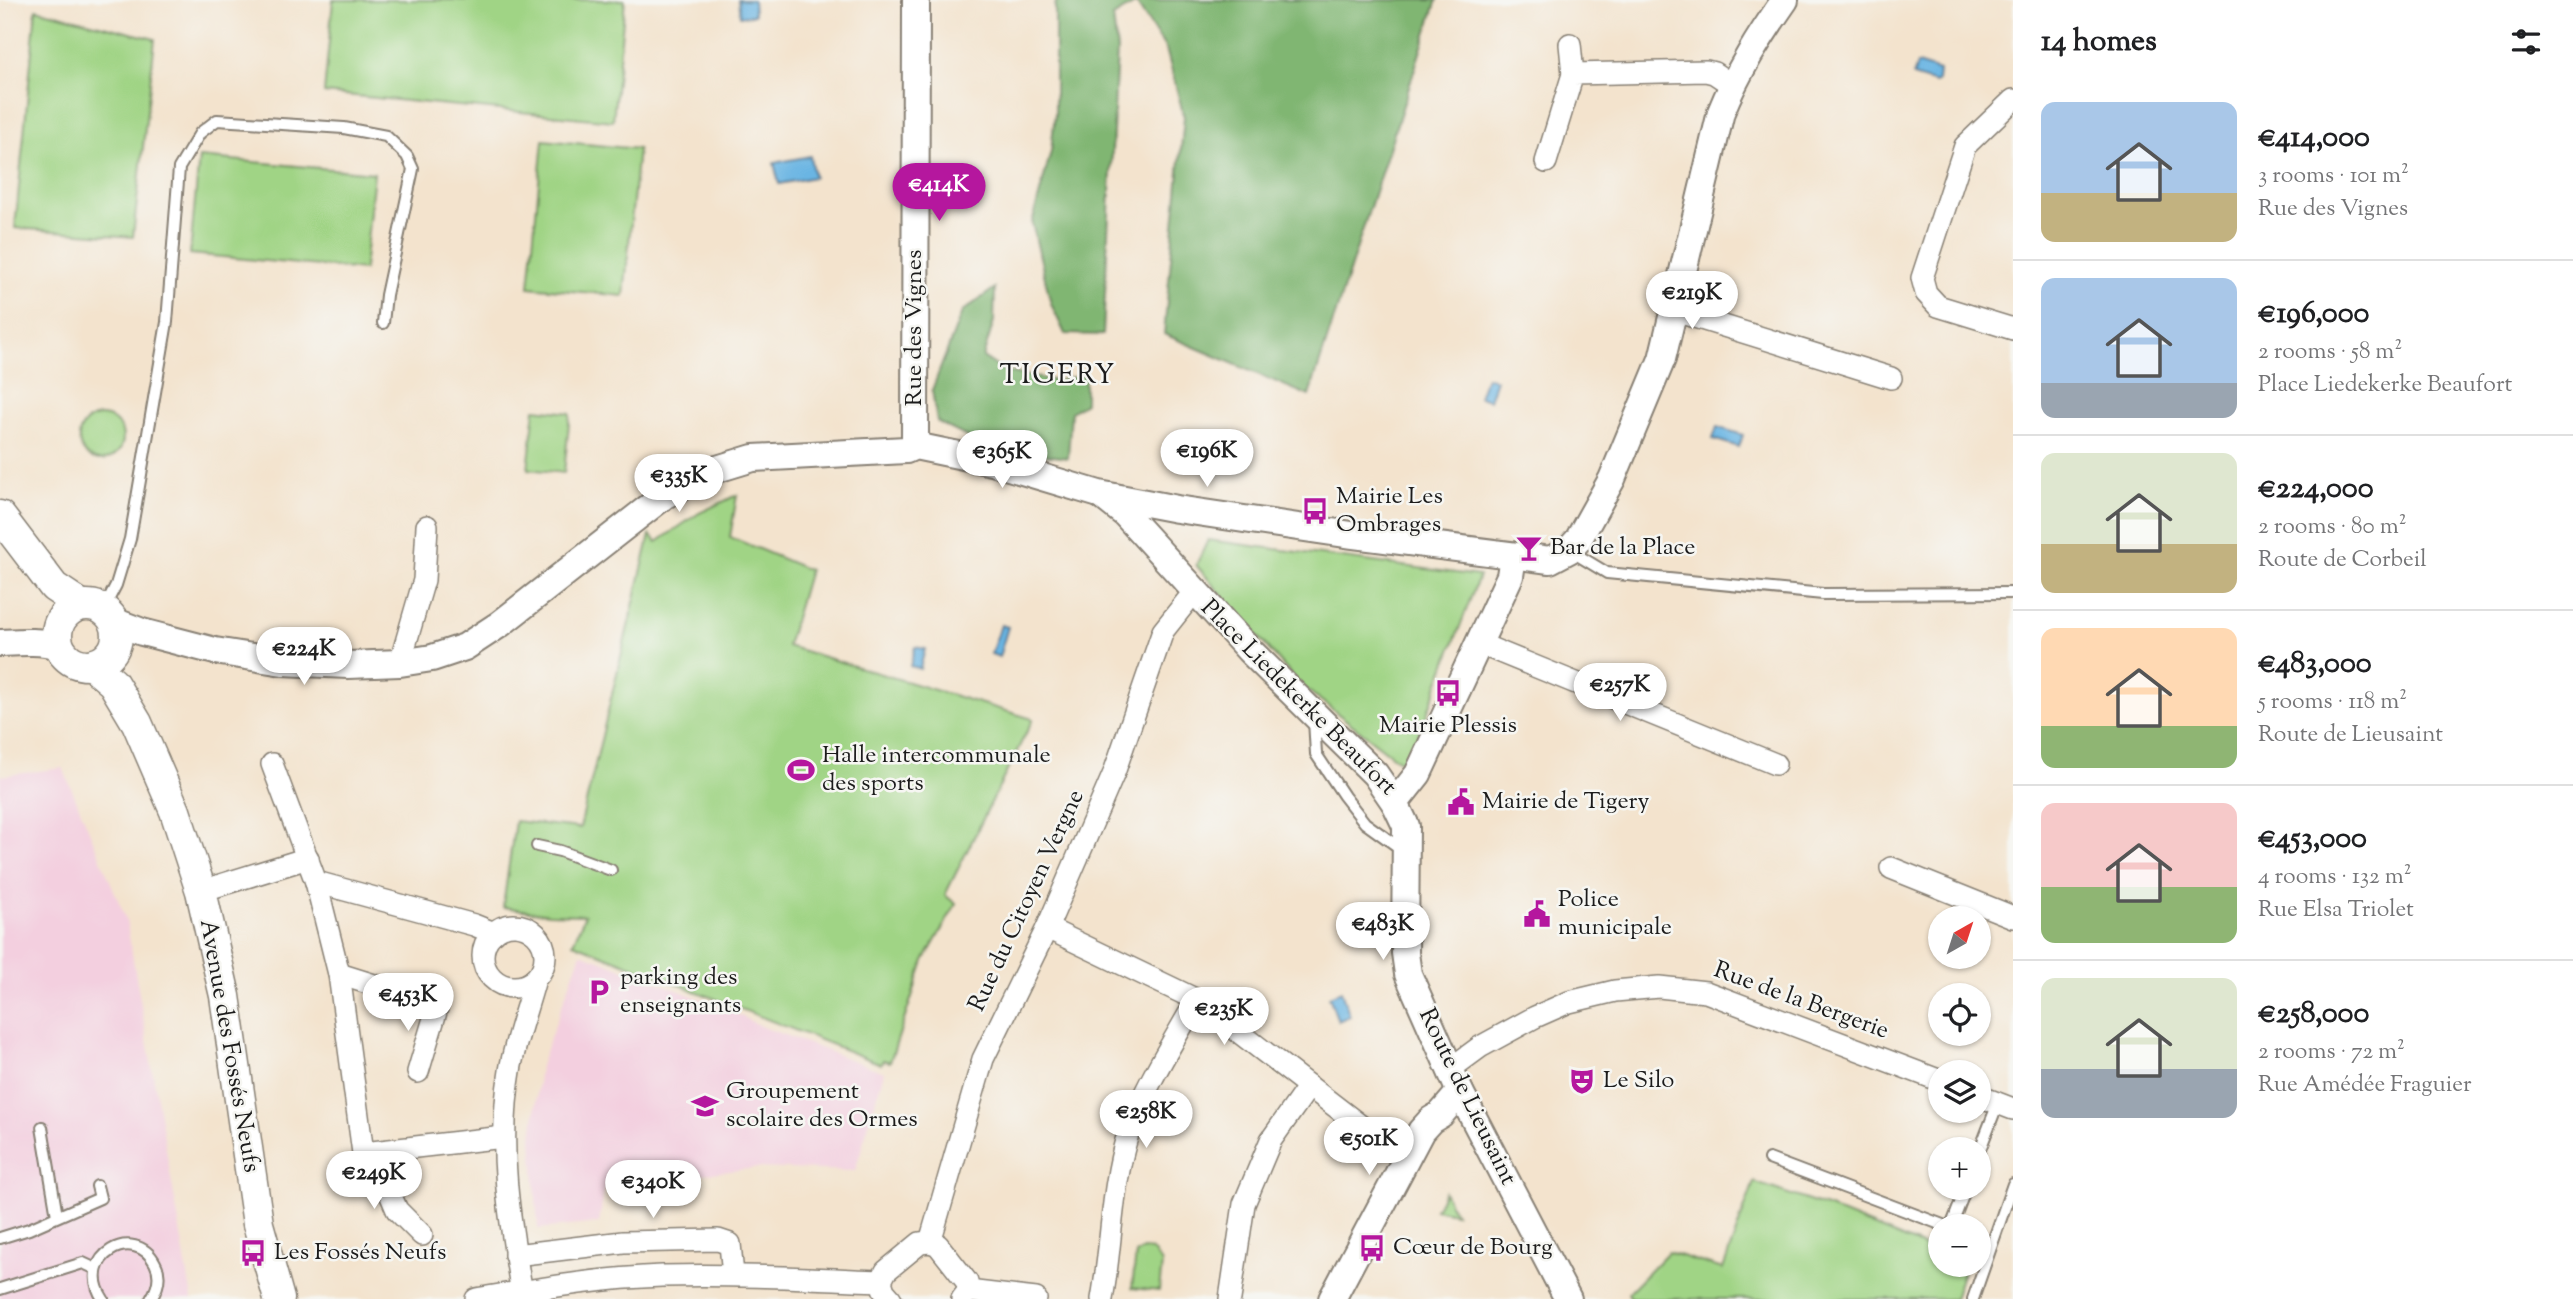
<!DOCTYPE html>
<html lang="en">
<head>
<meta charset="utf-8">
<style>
  :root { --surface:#fff; --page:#f2f2f2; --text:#202124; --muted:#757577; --line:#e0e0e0; --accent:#b5179e }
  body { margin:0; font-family:"Sorts Mill Goudy",serif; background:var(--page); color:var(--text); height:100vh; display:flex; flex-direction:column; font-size:26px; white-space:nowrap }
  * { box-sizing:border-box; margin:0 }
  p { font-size:23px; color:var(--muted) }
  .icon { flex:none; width:38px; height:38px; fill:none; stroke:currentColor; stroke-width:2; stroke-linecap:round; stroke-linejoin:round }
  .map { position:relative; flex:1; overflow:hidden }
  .details { display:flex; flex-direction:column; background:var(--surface); width:560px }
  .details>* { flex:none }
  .needle { width:46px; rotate:39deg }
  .fabs { position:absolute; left:1928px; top:906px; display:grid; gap:14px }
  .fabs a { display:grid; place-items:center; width:63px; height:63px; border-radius:50%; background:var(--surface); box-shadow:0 2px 5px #0004; font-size:35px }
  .price { position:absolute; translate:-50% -60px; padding:0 16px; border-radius:24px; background:#fff; color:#222; font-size:23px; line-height:46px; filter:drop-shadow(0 2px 4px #0008) }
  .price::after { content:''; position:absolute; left:50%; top:42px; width:21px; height:16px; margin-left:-10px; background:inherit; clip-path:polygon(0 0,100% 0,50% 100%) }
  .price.on { background:var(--accent); color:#fff }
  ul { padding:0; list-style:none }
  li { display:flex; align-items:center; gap:21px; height:175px; padding:0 28px }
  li+li { border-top:2px solid var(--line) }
  li span { display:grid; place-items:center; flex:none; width:196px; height:140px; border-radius:14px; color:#555 }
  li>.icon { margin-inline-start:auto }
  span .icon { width:84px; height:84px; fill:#fffc; stroke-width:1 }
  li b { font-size:30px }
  h2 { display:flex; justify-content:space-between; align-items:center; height:84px; padding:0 28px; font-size:30px }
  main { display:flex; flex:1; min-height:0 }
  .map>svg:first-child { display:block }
  .built { fill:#f3cfdf }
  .green { fill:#a0d485; stroke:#5e7850; stroke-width:2 }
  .forest { fill:#80b672; stroke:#4e6947; stroke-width:2 }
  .water { fill:#6ab5e3; stroke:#436880; stroke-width:2 }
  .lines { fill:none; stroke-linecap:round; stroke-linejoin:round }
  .service-casing { stroke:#888074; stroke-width:14 }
  .minor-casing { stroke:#888074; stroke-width:24 }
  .tertiary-casing { stroke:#888074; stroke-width:30 }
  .secondary-casing { stroke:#888074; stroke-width:33 }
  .service { stroke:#fff; stroke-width:10 }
  .minor { stroke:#fff; stroke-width:21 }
  .tertiary { stroke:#fff; stroke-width:26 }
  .secondary { stroke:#fff; stroke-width:30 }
  .labels { text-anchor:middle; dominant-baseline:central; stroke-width:5; stroke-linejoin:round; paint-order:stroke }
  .street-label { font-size:24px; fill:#1c1c1c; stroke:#f6f6f2 }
  .poi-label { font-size:24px; fill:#1c1c1c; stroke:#f6f6f2; text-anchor:start }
  .quarter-label { font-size:28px; letter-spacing:2px; fill:#1c1c1c; stroke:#f6f6f2 }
</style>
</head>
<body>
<main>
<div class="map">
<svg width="2013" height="1299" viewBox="0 0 2013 1299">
  <rect width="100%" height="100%" fill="#f6f6f2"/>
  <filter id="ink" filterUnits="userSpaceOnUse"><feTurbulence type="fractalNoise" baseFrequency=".0143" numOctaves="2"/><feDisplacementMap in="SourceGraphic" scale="14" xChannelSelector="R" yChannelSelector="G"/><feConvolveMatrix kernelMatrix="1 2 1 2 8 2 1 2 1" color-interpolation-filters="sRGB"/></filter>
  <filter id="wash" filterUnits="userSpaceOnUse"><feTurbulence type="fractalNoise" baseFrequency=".00686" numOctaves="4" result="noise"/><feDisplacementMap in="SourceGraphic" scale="28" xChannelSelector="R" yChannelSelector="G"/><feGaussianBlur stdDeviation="1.57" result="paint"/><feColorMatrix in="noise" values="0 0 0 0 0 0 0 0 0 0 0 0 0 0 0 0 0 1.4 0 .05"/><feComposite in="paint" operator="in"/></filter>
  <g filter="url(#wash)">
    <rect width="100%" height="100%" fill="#f3e3cd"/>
    <g class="built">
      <polygon points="63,768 126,919 192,1299 0,1299 0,776"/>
      <polygon points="581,953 732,1011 760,1026 884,1072 855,1171 756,1168 605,1185 599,1223 538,1229 532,1139 540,1066"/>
    </g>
    <g class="green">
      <polygon points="333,0 625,0 613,121 324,93"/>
      <polygon points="36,9 155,39 133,237 15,228"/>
      <polygon points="543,140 638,149 624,296 529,287"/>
      <polygon points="199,157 374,173 364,270 190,254"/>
      <polygon points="535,409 570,413 564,473 528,469"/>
      <circle cx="101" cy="438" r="22"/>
      <polygon points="737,495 730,537 809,570 787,646 1033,719 945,895 956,904 924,961 890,1062 883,1060 881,1064 573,943 585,915 549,914 503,907 515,821 580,828 650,535 657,542 699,513"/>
      <polygon points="1208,540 1479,576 1407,767 1298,683 1196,565"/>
      <polygon points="1754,1182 1829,1208 1941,1254 1941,1265 1965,1265 1954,1299 1631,1299 1628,1293 1668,1252 1723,1269"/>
      <polygon points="1444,1192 1455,1213 1435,1209"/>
      <polygon points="1143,1249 1152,1250 1162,1263 1159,1291 1132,1288 1136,1254"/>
    </g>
    <g class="forest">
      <polygon points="1057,0 1437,0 1309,396 1164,334 1184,117 1166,49 1136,3 1113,17 1117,50 1103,335 1065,334 1051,304 1032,223 1051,151 1055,113 1055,6"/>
      <polygon points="995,288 994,321 983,357 1004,371 1056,381 1085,375 1085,403 1071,412 1068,458 1025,452 1017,446 1004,442 973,440 937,422 932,390 962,312"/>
    </g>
    <g class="water">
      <polygon points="738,0 753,0 754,15 740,16"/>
      <polygon points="1917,64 1939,71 1938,81 1935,83 1913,76"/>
      <polygon points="810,156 814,177 779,184 774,163"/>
      <polygon points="1486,377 1496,380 1489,400 1479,397"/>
      <polygon points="1717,427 1743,435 1739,447 1713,439"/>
      <polygon points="1001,625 1008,627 999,657 991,654"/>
      <polygon points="915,647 925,649 920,669 910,666"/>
      <polygon points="1341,991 1350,1016 1338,1021 1329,996"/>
    </g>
  </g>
  <g filter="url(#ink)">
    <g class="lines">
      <defs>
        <g id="service">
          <polyline points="1569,550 1607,573 1823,594 2013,593"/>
          <polyline points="103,610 116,585 130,539 167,322 179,168 200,133 217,120 344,128 386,136 407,156 413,169 386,295 383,323"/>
          <polyline points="1314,720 1316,754 1344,796 1365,823 1404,851"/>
          <polyline points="537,846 560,851 611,870"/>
          <polyline points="42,1127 57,1216"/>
          <polyline points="1979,1152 1998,1103"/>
          <polyline points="1769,1159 1948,1227"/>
          <polyline points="1951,1227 1966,1188"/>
          <polyline points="0,1238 29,1229 100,1198 97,1186"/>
          <polyline points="0,1289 83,1263 96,1269"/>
          <path d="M103,1299C75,1256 135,1224 155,1263C162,1276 158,1288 151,1299"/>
          <polyline points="1973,1299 2013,1184"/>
        </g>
        <g id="minor">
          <polyline points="1570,44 1573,74"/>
          <polyline points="2013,100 1965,146 1922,278 1926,293 1938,306 2013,329"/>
          <polyline points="1546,162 1573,74 1706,71 1714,73 1732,85"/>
          <polyline points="1672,310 1891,378"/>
          <polyline points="1480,644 1775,764"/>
          <polyline points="400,663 424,580 427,526"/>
          <polyline points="272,764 316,882 339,974 363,1153 504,1137"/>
          <polyline points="1891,868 2013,917"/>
          <polyline points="316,882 474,925 494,933"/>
          <polyline points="201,891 308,858"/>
          <circle cx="514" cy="956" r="31"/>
          <polyline points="1047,928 1197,1000 1405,1160"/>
          <polyline points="339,974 438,1005 418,1072"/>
          <polyline points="1450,1069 1480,1047 1535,1017 1569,1002 1615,991 1659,987 1706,992 1941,1081"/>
          <polyline points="1979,1096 2013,1109"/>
          <polyline points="363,1153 380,1170 397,1210 422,1235"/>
          <polyline points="930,1242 983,1059 1047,928 1114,773 1163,631 1194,592"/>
          <polyline points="515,1255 623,1242 718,1240 730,1244 733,1275"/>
          <polyline points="968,1291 1036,1299"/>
          <path d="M476,1299C538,1289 599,1278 662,1276C735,1274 808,1278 881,1281"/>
          <path d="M523,1299C510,1224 497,1147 510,1071C515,1040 527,1009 535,979"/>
          <polyline points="891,1299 884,1291 881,1281 886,1271 920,1243 930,1242 938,1245 967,1282 968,1291 962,1299"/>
          <path d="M1102,1299C1112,1245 1111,1187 1128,1134C1144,1087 1172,1044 1197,1000"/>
          <polyline points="1230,1299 1244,1204 1271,1140 1309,1086"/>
        </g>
        <g id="tertiary">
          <polyline points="915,446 916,0"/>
          <polyline points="1101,495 1125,514 1249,650 1375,774 1395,803 1406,826 1405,953 1408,974 1460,1092 1568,1299"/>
          <path d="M113,621L142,632L215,651L283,662L348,665L400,663L432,658L465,647L500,624L665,495L717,469L753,458L906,450L915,446L992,462L1099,494L1177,509L1352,535L1550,560L1569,550L1578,540L1612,479L1662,359L1721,112C1737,72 1760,36 1785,0"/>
          <path d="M0,643C19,642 40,640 58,646"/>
          <polyline points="1395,803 1418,774 1510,576 1513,556"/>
          <polyline points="1332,1299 1421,1131 1431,1120 1441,1114 1460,1092"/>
        </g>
        <g id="secondary">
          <polyline points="0,516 54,587 81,605"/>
          <circle cx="87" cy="635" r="30"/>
          <polyline points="92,665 113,683 137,723 175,811 201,891 225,996 258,1224 279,1299"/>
        </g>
      </defs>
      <use href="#service" class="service-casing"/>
      <use href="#minor" class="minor-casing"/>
      <use href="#tertiary" class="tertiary-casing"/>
      <use href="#secondary" class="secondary-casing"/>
      <use href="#service" class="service"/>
      <use href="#minor" class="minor"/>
      <use href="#tertiary" class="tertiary"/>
      <use href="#secondary" class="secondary"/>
    </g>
  </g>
  <defs>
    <symbol id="bus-bare" viewBox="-9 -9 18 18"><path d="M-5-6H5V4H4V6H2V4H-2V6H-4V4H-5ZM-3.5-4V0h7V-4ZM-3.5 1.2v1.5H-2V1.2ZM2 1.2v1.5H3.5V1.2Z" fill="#b5179e" stroke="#f6f6f2" stroke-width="2.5" paint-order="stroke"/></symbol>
    <symbol id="bar-bare" viewBox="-9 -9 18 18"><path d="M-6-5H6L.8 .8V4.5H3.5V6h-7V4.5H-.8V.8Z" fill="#b5179e" stroke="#f6f6f2" stroke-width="2.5" paint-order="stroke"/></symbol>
    <symbol id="stadium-bare" viewBox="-9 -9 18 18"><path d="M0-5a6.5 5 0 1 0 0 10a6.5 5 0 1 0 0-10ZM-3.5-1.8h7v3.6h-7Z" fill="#b5179e" stroke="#f6f6f2" stroke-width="2.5" paint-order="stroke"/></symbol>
    <symbol id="civic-bare" viewBox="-9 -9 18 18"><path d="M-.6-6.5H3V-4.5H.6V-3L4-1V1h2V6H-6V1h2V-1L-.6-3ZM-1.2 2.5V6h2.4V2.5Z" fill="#b5179e" stroke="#f6f6f2" stroke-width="2.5" paint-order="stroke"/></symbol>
    <symbol id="parking-bare" viewBox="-9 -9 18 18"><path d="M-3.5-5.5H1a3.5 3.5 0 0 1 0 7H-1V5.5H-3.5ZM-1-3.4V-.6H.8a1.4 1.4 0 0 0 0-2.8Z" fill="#b5179e" stroke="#f6f6f2" stroke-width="2.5" paint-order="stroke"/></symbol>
    <symbol id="theatre-bare" viewBox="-9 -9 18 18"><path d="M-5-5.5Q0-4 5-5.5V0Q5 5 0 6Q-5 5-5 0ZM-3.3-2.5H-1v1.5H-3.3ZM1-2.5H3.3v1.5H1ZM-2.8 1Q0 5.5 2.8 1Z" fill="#b5179e" stroke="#f6f6f2" stroke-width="2.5" paint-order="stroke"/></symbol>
    <symbol id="school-bare" viewBox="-9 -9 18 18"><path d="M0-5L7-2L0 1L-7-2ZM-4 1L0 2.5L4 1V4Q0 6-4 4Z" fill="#b5179e" stroke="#f6f6f2" stroke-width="2.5" paint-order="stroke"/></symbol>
  </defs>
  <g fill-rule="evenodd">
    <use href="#bus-bare" x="1296" y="492" width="38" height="38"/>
    <use href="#bar-bare" x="1510" y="529" width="38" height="38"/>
    <use href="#bus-bare" x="1429" y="674" width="38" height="38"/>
    <use href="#stadium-bare" x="782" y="751" width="38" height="38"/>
    <use href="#civic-bare" x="1442" y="783" width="38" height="38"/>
    <use href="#civic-bare" x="1518" y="895" width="38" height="38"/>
    <use href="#parking-bare" x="580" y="973" width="38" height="38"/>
    <use href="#theatre-bare" x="1563" y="1062" width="38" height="38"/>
    <use href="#school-bare" x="686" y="1087" width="38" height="38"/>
    <use href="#bus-bare" x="1353" y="1229" width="38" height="38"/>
    <use href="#bus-bare" x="234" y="1234" width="38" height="38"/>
  </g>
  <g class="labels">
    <g class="street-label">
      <text transform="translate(915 328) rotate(-90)">Rue des Vignes</text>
      <text transform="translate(1298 698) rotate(45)">Place Liedekerke Beaufort</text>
      <text transform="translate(1027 901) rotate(-65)">Rue du Citoyen Vergne</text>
      <text transform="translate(1801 1001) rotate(20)">Rue de la Bergerie</text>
      <text transform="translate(229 1046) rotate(80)">Avenue des Fossés Neufs</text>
      <text transform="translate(1467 1097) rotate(64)">Route de Lieusaint</text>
    </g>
    <g class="poi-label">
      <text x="1336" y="497">Mairie Les<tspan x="1336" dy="28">Ombrages</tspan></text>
      <text x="1550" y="548">Bar de la Place</text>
      <text x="1448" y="726" text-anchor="middle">Mairie Plessis</text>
      <text x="822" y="756">Halle intercommunale<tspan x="822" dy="28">des sports</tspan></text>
      <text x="1482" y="802">Mairie de Tigery</text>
      <text x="1558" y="900">Police<tspan x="1558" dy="28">municipale</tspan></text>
      <text x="620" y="978">parking des<tspan x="620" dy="28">enseignants</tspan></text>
      <text x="1603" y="1081">Le Silo</text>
      <text x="726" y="1092">Groupement<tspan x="726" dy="28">scolaire des Ormes</tspan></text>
      <text x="1393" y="1248">Cœur de Bourg</text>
      <text x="274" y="1253">Les Fossés Neufs</text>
    </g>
    <g class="quarter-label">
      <text x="1058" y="376">TIGERY</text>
    </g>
  </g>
</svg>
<div class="fabs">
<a><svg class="needle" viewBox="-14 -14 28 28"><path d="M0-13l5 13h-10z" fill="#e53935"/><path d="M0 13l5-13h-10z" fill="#757577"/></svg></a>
<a><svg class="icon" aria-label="locate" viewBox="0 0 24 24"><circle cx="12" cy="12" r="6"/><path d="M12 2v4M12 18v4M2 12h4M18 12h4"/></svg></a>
<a><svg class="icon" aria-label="layers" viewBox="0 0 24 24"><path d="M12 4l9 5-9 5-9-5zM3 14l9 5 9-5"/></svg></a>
<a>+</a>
<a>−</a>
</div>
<b class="price on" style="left:939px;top:223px">€414K</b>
<b class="price" style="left:1692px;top:331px">€219K</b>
<b class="price" style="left:1207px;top:489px">€196K</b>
<b class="price" style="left:1002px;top:490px">€365K</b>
<b class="price" style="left:679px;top:514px">€335K</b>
<b class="price" style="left:304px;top:687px">€224K</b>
<b class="price" style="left:1620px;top:723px">€257K</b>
<b class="price" style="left:1383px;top:962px">€483K</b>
<b class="price" style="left:408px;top:1033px">€453K</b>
<b class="price" style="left:1224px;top:1047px">€235K</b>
<b class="price" style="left:1146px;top:1150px">€258K</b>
<b class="price" style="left:1369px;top:1177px">€501K</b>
<b class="price" style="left:374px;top:1211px">€249K</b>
<b class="price" style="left:653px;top:1220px">€340K</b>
</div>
<section class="details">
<h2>14 homes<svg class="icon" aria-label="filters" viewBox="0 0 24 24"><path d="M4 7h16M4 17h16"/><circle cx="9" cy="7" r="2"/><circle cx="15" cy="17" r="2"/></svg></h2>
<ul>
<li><span style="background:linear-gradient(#a9c7e8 65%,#c2b280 0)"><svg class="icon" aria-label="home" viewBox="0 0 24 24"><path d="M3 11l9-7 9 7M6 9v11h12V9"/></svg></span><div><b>€414,000</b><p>3 rooms · 101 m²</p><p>Rue des Vignes</p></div></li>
<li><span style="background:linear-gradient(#a9c7e8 75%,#9aa5b1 0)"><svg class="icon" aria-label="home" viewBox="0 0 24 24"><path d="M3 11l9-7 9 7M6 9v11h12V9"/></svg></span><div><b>€196,000</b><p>2 rooms · 58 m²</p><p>Place Liedekerke Beaufort</p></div></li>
<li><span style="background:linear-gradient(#dfe7d0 65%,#c2b280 0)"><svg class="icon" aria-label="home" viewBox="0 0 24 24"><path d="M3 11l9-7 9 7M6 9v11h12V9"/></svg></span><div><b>€224,000</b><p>2 rooms · 80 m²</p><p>Route de Corbeil</p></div></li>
<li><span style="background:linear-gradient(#ffd9b3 70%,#8fb573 0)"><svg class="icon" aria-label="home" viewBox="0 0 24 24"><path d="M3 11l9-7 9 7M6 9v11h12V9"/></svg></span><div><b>€483,000</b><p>5 rooms · 118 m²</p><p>Route de Lieusaint</p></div></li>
<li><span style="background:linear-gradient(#f6c9c9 60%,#8fb573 0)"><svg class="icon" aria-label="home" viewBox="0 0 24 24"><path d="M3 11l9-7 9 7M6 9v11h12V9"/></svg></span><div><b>€453,000</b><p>4 rooms · 132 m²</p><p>Rue Elsa Triolet</p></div></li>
<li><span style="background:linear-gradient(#dfe7d0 65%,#9aa5b1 0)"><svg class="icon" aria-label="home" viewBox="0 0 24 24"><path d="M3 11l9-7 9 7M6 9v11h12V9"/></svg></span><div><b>€258,000</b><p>2 rooms · 72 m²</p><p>Rue Amédée Fraguier</p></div></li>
</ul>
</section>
</main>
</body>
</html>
